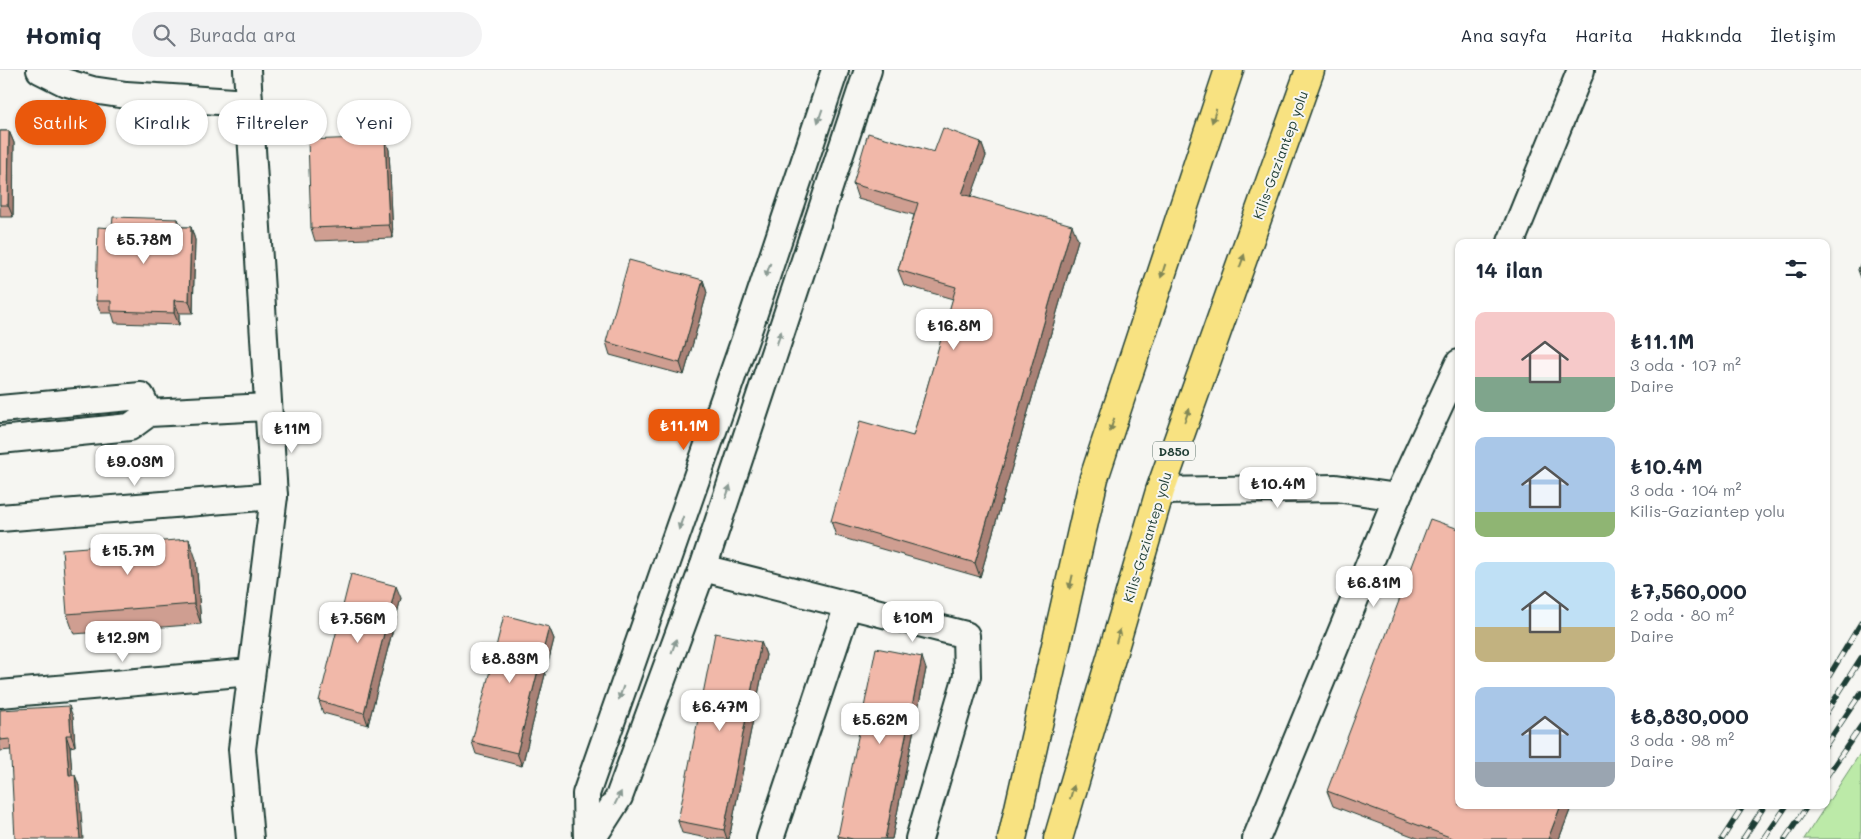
<!DOCTYPE html>
<html lang="tr">
<head>
<meta charset="utf-8">
<style>
  :root { --surface:#fff; --page:#f2f2f3; --text:#1f2937; --muted:#747a83; --line:#e0e1e3; --accent:#ea580c }
  body { margin:0; font-family:Mali,sans-serif; background:var(--page); color:var(--text); height:100vh; display:flex; flex-direction:column; font-size:19px; white-space:nowrap }
  * { box-sizing:border-box; margin:0 }
  p { font-size:16px; color:var(--muted) }
  .icon { flex:none; width:28px; height:28px; fill:none; stroke:currentColor; stroke-width:2; stroke-linecap:round; stroke-linejoin:round }
  .map { position:relative; flex:1; overflow:hidden }
  .details { position:absolute; left:1455px; top:169px; width:375px; height:570px; display:flex; flex-direction:column; background:var(--surface); border-radius:10px; box-shadow:0 1px 4px #0004 }
  .details>* { flex:none }
  .hud { position:absolute; left:15px; top:30px; width:475px; height:45px; display:flex; gap:10px }
  .price { position:absolute; translate:-50% -42px; padding:0 11px; border-radius:10px; background:#fff; color:#222; font-size:16px; line-height:32px; filter:drop-shadow(0 1px 2px #0008) }
  .price::after { content:''; position:absolute; left:50%; top:30px; width:15px; height:11px; margin-left:-8px; background:inherit; clip-path:polygon(0 0,100% 0,50% 100%) }
  .price.current { background:var(--accent); color:#fff }
  ul { padding:0; list-style:none }
  li { display:flex; align-items:center; gap:15px; height:125px; padding:0 20px }
  li span { display:grid; place-items:center; flex:none; width:140px; height:100px; border-radius:10px; color:#555 }
  li>.icon { margin-inline-start:auto }
  span .icon { width:60px; height:60px; fill:#fffc; stroke-width:1 }
  li b { font-size:21px }
  h2 { display:flex; justify-content:space-between; align-items:center; height:60px; padding:0 20px; font-size:21px }
  .chip { padding:0 18px; border-radius:22px; background:var(--surface); box-shadow:0 1px 4px #0004; font-size:18px; line-height:45px }
  .chip.current { background:var(--accent); color:#fff }
  header { display:flex; align-items:center; gap:30px; box-sizing:border-box; height:70px; padding:0 25px; background:var(--surface); border-bottom:1px solid var(--line) }
  header strong { font-size:24px }
  nav { display:flex; gap:28px; margin-inline-start:auto; font-size:18px }
  .search { width:350px; height:45px; background:var(--page); display:flex; align-items:center; gap:12px; box-sizing:border-box; padding:0 18px; border-radius:28px; color:var(--muted); font-size:19px }
  .map>svg:first-child { display:block }
  .green { fill:#bceaa8; stroke:#6e946e }
  .lines { fill:none; stroke-linecap:round; stroke-linejoin:round }
  .minor-casing { stroke:#1f3d34; stroke-width:30 }
  .highway-casing { stroke:#1f3d34; stroke-width:31 }
  .minor { stroke:#f6f6f2; stroke-width:26 }
  .highway { stroke:#f8e281; stroke-width:28 }
  .rail-casing { stroke:#1f3d34; stroke-width:5.5 }
  .rail { stroke:#f6f6f2; stroke-width:4; stroke-dasharray:11; stroke-linecap:butt }
  .wall { fill:#cf9e91; stroke:#1f3d34 }
  .shaded-wall { fill:#a98176; stroke:#1f3d34 }
  .building { fill:#f1b8a9; stroke:#1f3d34 }
  .oneway { fill:#8a9a93 }
  .oneway2 { fill:#818757 }
  .labels { text-anchor:middle; dominant-baseline:central; stroke-width:4; stroke-linejoin:round; paint-order:stroke }
  .shield { fill:#f6f6f2; stroke:#60746d; stroke-width:1 }
  .shield-label { font-size:12px; font-weight:bold; fill:#1f3d34 }
  .street-label { font-size:14px; fill:#1f3d34; stroke:#f6f6f2 }
</style>
</head>
<body>
<header>
<strong>Homiq</strong>
<div class="search"><svg class="icon" aria-label="search" viewBox="0 0 24 24"><circle cx="10" cy="10" r="6"/><path d="M15 15l6 6"/></svg>Burada ara</div>
<nav><a>Ana sayfa</a><a>Harita</a><a>Hakkında</a><a>İletişim</a></nav>
</header>
<div class="map">
<svg width="1861" height="769" viewBox="0 0 1861 769">
  <rect width="100%" height="100%" fill="#f6f6f2"/>
  <filter id="ink" filterUnits="userSpaceOnUse"><feTurbulence type="fractalNoise" baseFrequency=".02" numOctaves="2"/><feDisplacementMap in="SourceGraphic" scale="10" xChannelSelector="R" yChannelSelector="G"/><feConvolveMatrix kernelMatrix="1 2 1 2 8 2 1 2 1" color-interpolation-filters="sRGB"/></filter>
  <g filter="url(#ink)">
    <polygon class="green" points="1861,682 1861,769 1804,769"/>
    <g class="lines">
      <defs>
        <g id="minor">
          <polyline points="40,0 64,12 92,20 126,25 249,33"/>
          <polyline points="247,0 274,426 242,679 250,769"/>
          <polyline points="1511,172 1581,0"/>
          <polyline points="0,339 141,326 149,343"/>
          <polyline points="0,370 130,357 149,343 268,337"/>
          <polyline points="1160,421 1336,418 1397,427"/>
          <polyline points="0,448 274,426"/>
          <polyline points="703,498 966,565 967,606 919,769"/>
          <polyline points="0,624 251,602"/>
          <polyline points="587,769 586,724 750,255 835,0"/>
          <polyline points="592,769 619,727 703,498 868,0"/>
          <polyline points="770,769 848,535"/>
          <polyline points="1256,769 1397,427 1459,293"/>
        </g>
        <g id="highway">
          <polyline points="1012,769 1094,408 1229,0"/>
          <polyline points="1058,769 1160,421 1310,0"/>
        </g>
      </defs>
      <use href="#minor" class="minor-casing"/>
      <use href="#highway" class="highway-casing"/>
      <use href="#minor" class="minor"/>
      <use href="#highway" class="highway"/>
      <defs>
        <g id="rail">
          <polyline points="1826,611 1861,553"/>
          <polyline points="1826,643 1861,588"/>
          <polyline points="1826,675 1861,623"/>
          <polyline points="1826,707 1861,656"/>
          <polyline points="1722,769 1744,735"/>
          <polyline points="1743,769 1765,735"/>
          <polyline points="1764,769 1787,735"/>
          <polyline points="1785,769 1808,735"/>
        </g>
      </defs>
      <use href="#rail" class="rail-casing"/>
      <use href="#rail" class="rail"/>
    </g>
    <g class="wall">
      <polygon points="0,61 9,61 14,73 13,147 0,147"/>
      <polygon points="385,67 389,80 393,168 315,171 311,158"/>
      <polygon points="981,72 986,86 971,126 1078,170 980,507 836,466 831,451 913,366 953,229 904,215 898,200 914,145 858,129 853,114 934,82"/>
      <polygon points="178,149 181,157 191,157 195,170 193,243 179,243 179,255 115,253 112,243 101,243 96,231 112,158"/>
      <polygon points="1861,192 1861,208 1858,200"/>
      <polygon points="703,210 707,223 684,305 610,285 606,272"/>
      <polygon points="196,489 201,554 74,564 67,544"/>
      <polygon points="401,528 368,655 323,643 319,631"/>
      <polygon points="549,557 554,569 522,696 476,684 472,672"/>
      <polygon points="761,572 766,585 729,769 712,769 682,763 678,751"/>
      <polygon points="926,599 892,769 839,769 838,766"/>
      <polygon points="0,640 73,647 75,676 70,677 72,705 75,705 79,716 11,680 0,681"/>
      <polygon points="1327,721 1572,735 1559,769 1420,769 1333,736"/>
    </g>
    <g class="shaded-wall">
      <polygon points="9,61 14,73 13,147 8,135"/>
      <polygon points="385,67 389,80 393,168 389,155"/>
      <polygon points="981,72 986,86 967,138 962,124"/>
      <polygon points="178,149 182,161 178,157"/>
      <polygon points="1072,155 1078,170 980,507 975,493"/>
      <polygon points="191,157 195,170 193,243 189,231"/>
      <polygon points="703,210 707,223 684,305 680,293"/>
      <polygon points="174,230 179,243 179,255 174,243"/>
      <polygon points="189,469 196,489 201,554 194,534"/>
      <polygon points="396,516 401,528 368,655 364,643"/>
      <polygon points="549,557 554,569 522,696 517,683"/>
      <polygon points="761,572 766,585 729,769 727,769 724,760"/>
      <polygon points="922,587 926,599 892,769 885,769"/>
      <polygon points="69,636 73,647 75,676 71,665"/>
      <polygon points="66,665 70,677 73,716 69,705"/>
      <polygon points="75,705 79,716 83,769 80,769"/>
      <polygon points="1561,735 1572,735 1559,769 1548,769"/>
    </g>
    <g class="building">
      <polygon points="943,58 981,72 962,124 1072,155 975,493 831,451 860,351 913,366 956,217 898,200 918,133 853,114 868,63 934,82"/>
      <polygon points="0,61 9,61 8,135 0,135"/>
      <polygon points="385,67 389,155 311,158 308,70"/>
      <polygon points="113,147 178,149 178,157 191,157 189,231 174,230 174,243 111,241 111,231 96,231 98,157 112,158"/>
      <polygon points="629,190 703,210 680,293 606,272"/>
      <polygon points="1861,192 1861,201 1858,200"/>
      <polygon points="1430,449 1459,459 1459,735 1561,735 1548,769 1455,769 1327,721"/>
      <polygon points="189,469 194,534 67,544 62,479"/>
      <polygon points="351,504 396,516 364,643 319,631"/>
      <polygon points="504,545 549,557 517,683 472,672"/>
      <polygon points="715,563 761,572 724,760 678,751"/>
      <polygon points="876,578 922,587 885,769 853,769 838,766"/>
      <polygon points="69,636 71,665 66,665 69,705 75,705 80,769 15,769 10,669 0,670 0,640"/>
    </g>
    <defs><path id="oneway-solid" d="M-6-.8H1V-3.2L6.5 0L1 3.2V.8H-6Z" transform="scale(1.25)"/></defs>
    <g class="oneway">
      <use href="#oneway-solid" transform="translate(820 46) rotate(109)"/>
      <use href="#oneway-solid" transform="translate(768 200) rotate(109)"/>
      <use href="#oneway-solid" transform="translate(779 268) rotate(-71)"/>
      <use href="#oneway-solid" transform="translate(728 422) rotate(-71)"/>
      <use href="#oneway-solid" transform="translate(681 453) rotate(109)"/>
      <use href="#oneway-solid" transform="translate(674 576) rotate(-70)"/>
      <use href="#oneway-solid" transform="translate(621 623) rotate(109)"/>
      <use href="#oneway-solid" transform="translate(618 728) rotate(-63)"/>
    </g>
    <g class="oneway2">
      <use href="#oneway-solid" transform="translate(1214 46) rotate(108)"/>
      <use href="#oneway-solid" transform="translate(1242 191) rotate(-70)"/>
      <use href="#oneway-solid" transform="translate(1163 201) rotate(108)"/>
      <use href="#oneway-solid" transform="translate(1187 345) rotate(-70)"/>
      <use href="#oneway-solid" transform="translate(1112 355) rotate(108)"/>
      <use href="#oneway-solid" transform="translate(1071 512) rotate(103)"/>
      <use href="#oneway-solid" transform="translate(1118 566) rotate(-74)"/>
      <use href="#oneway-solid" transform="translate(1072 722) rotate(-74)"/>
    </g>
  </g>
  <g class="labels">
    <rect class="shield" x="1153" y="371.5" width="42" height="19" rx="4"/>
    <g class="shield-label">
      <text x="1174" y="381">D850</text>
    </g>
    <g class="street-label">
      <text transform="translate(1280 85) rotate(-70)">Kilis-Gaziantep yolu</text>
      <text transform="translate(1147 467) rotate(-73)">Kilis-Gaziantep yolu</text>
    </g>
  </g>
</svg>
<b class="price" style="left:144px;top:195px">₺5.78M</b>
<b class="price" style="left:954px;top:281px">₺16.8M</b>
<b class="price current" style="left:684px;top:381px">₺11.1M</b>
<b class="price" style="left:292px;top:384px">₺11M</b>
<b class="price" style="left:135px;top:417px">₺9.03M</b>
<b class="price" style="left:1278px;top:439px">₺10.4M</b>
<b class="price" style="left:128px;top:506px">₺15.7M</b>
<b class="price" style="left:1374px;top:538px">₺6.81M</b>
<b class="price" style="left:913px;top:573px">₺10M</b>
<b class="price" style="left:358px;top:574px">₺7.56M</b>
<b class="price" style="left:123px;top:593px">₺12.9M</b>
<b class="price" style="left:510px;top:614px">₺8.83M</b>
<b class="price" style="left:720px;top:662px">₺6.47M</b>
<b class="price" style="left:880px;top:675px">₺5.62M</b>
<div class="hud">
<a class="chip current">Satılık</a>
<a class="chip">Kiralık</a>
<a class="chip">Filtreler</a>
<a class="chip">Yeni</a>
</div>
<section class="details">
<h2>14 ilan<svg class="icon" aria-label="filters" viewBox="0 0 24 24"><path d="M4 7h16M4 17h16"/><circle cx="9" cy="7" r="2"/><circle cx="15" cy="17" r="2"/></svg></h2>
<ul>
<li><span style="background:linear-gradient(#f6c9c9 65%,#7fa58c 0)"><svg class="icon" aria-label="home" viewBox="0 0 24 24"><path d="M3 11l9-7 9 7M6 9v11h12V9"/></svg></span><div><b>₺11.1M</b><p>3 oda · 107 m²</p><p>Daire</p></div></li>
<li><span style="background:linear-gradient(#a9c7e8 75%,#8fb573 0)"><svg class="icon" aria-label="home" viewBox="0 0 24 24"><path d="M3 11l9-7 9 7M6 9v11h12V9"/></svg></span><div><b>₺10.4M</b><p>3 oda · 104 m²</p><p>Kilis-Gaziantep yolu</p></div></li>
<li><span style="background:linear-gradient(#bfe0f5 65%,#c2b280 0)"><svg class="icon" aria-label="home" viewBox="0 0 24 24"><path d="M3 11l9-7 9 7M6 9v11h12V9"/></svg></span><div><b>₺7,560,000</b><p>2 oda · 80 m²</p><p>Daire</p></div></li>
<li><span style="background:linear-gradient(#a9c7e8 75%,#9aa5b1 0)"><svg class="icon" aria-label="home" viewBox="0 0 24 24"><path d="M3 11l9-7 9 7M6 9v11h12V9"/></svg></span><div><b>₺8,830,000</b><p>3 oda · 98 m²</p><p>Daire</p></div></li>
</ul>
</section>
</div>
</body>
</html>
